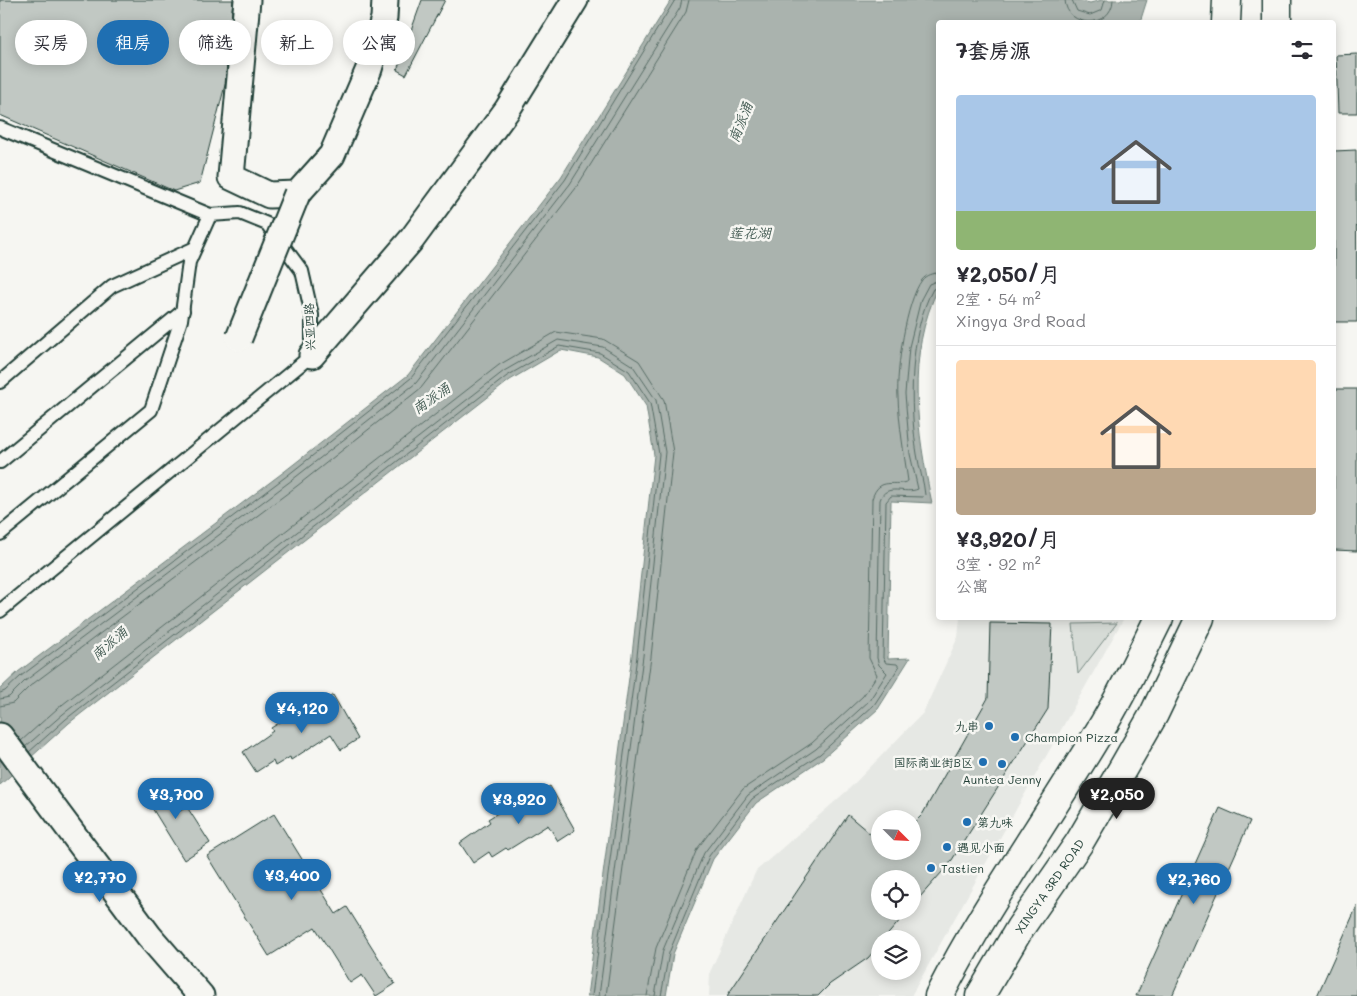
<!DOCTYPE html>
<html lang="zh">
<head>
<meta charset="utf-8">
<style>
  :root { --surface:#fff; --page:#f2f2f3; --text:#2b2b33; --muted:#7c7c81; --line:#e1e1e2; --accent:#1f6fb2 }
  body { margin:0; font-family:Mali,"LXGW WenKai TC",sans-serif; background:var(--page); color:var(--text); height:100vh; display:flex; flex-direction:column; font-size:19px; white-space:nowrap }
  * { box-sizing:border-box; margin:0 }
  p { font-size:16px; color:var(--muted) }
  .icon { flex:none; width:28px; height:28px; fill:none; stroke:currentColor; stroke-width:2; stroke-linecap:round; stroke-linejoin:round }
  .map { position:relative; flex:1; overflow:hidden }
  .side { position:absolute; left:936px; top:20px; width:400px; height:600px; display:flex; flex-direction:column; background:var(--surface); border-radius:5px; box-shadow:0 2px 12px #0003 }
  .side>* { flex:none }
  .top-card { position:absolute; left:15px; top:20px; width:475px; height:45px; display:flex; gap:10px }
  .needle { width:32px; rotate:114deg }
  .fabs { position:absolute; left:871px; top:810px; display:grid; gap:10px }
  .fabs a { display:grid; place-items:center; width:50px; height:50px; border-radius:50%; background:var(--surface); box-shadow:0 2px 12px #0003; font-size:25px }
  .price { position:absolute; translate:-50% -42px; padding:0 11px; border-radius:18px; background:var(--accent); color:#fff; font-size:16px; line-height:32px; filter:drop-shadow(0 1px 2px #0008) }
  .price::after { content:''; position:absolute; left:50%; top:30px; width:15px; height:11px; margin-left:-8px; background:inherit; clip-path:polygon(0 0,100% 0,50% 100%) }
  .price.on { background:#222; color:#fff }
  ul { padding:0; list-style:none }
  li { display:grid; align-content:center; gap:10px; height:265px; padding:0 20px }
  li+li { border-top:1px solid var(--line) }
  li span { display:grid; place-items:center; height:155px; border-radius:5px; color:#555 }
  li>.icon { margin-inline-start:auto }
  span .icon { width:90px; height:90px; fill:#fffc; stroke-width:1 }
  li b { font-size:21px }
  h2 { display:flex; justify-content:space-between; align-items:center; height:60px; padding:0 20px; font-size:21px }
  .tag { padding:0 18px; border-radius:22px; background:var(--surface); box-shadow:0 2px 12px #0003; font-size:18px; line-height:45px }
  .tag.on { background:var(--accent); color:#fff }
  .map>svg:first-child { display:block }
  .built { fill:#e6e8e4; fill-rule:evenodd }
  .green { fill:#d6dbd6; stroke:#7a8c85 }
  .water { fill:#aab3ae; stroke:#72847d }
  .lines { fill:none; stroke-linecap:round; stroke-linejoin:round }
  .shore { stroke:#576c65; stroke-width:1 }
  .building { fill:#c1c8c3; stroke:#1f3d34 }
  .lane-casing { stroke:#1f3d34; stroke-width:16 }
  .street-casing { stroke:#1f3d34; stroke-width:29 }
  .secondary-casing { stroke:#1f3d34; stroke-width:31 }
  .lane { stroke:#f6f6f2; stroke-width:12 }
  .street { stroke:#f6f6f2; stroke-width:25 }
  .secondary { stroke:#f6f6f2; stroke-width:28 }
  .street-bridge-casing { stroke:#1f3d34; stroke-width:29; stroke-linecap:butt }
  .street-bridge { stroke:#f6f6f2; stroke-width:25 }
  .poi-dot { fill:#1f6fb2; stroke:#f6f6f2; stroke-width:2 }
  .labels { text-anchor:middle; dominant-baseline:central; stroke-width:5; stroke-linejoin:round; paint-order:stroke }
  .street-label { font-size:12px; fill:#1f3d34; stroke:#f6f6f2 }
  .poi-label { font-size:12px; fill:#1f3d34; stroke:#f6f6f2; text-anchor:start }
  .water-label { font-size:14px; font-style:italic; fill:#425a52; stroke:#f6f6f2 }
</style>
</head>
<body>
<div class="map">
<svg width="1357" height="996" viewBox="0 0 1357 996">
  <rect width="100%" height="100%" fill="#f6f6f2"/>
  <filter id="ink" filterUnits="userSpaceOnUse"><feTurbulence type="fractalNoise" baseFrequency=".02" numOctaves="2"/><feDisplacementMap in="SourceGraphic" scale="10" xChannelSelector="R" yChannelSelector="G"/><feConvolveMatrix kernelMatrix="1 2 1 2 8 2 1 2 1" color-interpolation-filters="sRGB"/></filter>
  <g filter="url(#ink)">
    <path class="built" d="M960,618H1124L911,996H709L710,972L756,871L848,790L923,713L958,637ZM880,819H912V851H880ZM880,879H912V911H880ZM880,939H912V971H880Z"/>
    <polygon class="green" points="1117,623 1078,674 1073,624"/>
    <path class="water" d="M671,0H1077L1090,3L1102,0H1147L1140,22H939V287C905,355 917,432 932,503L891,501L888,659L910,658L878,709L823,758L756,803L713,859L673,954L666,996H587L632,655L654,455L646,406L625,374L598,357L561,350L510,380L69,723L0,785V689L18,672L285,471L408,375L561,177Z"/>
    <g class="lines">
      <g class="shore">
        <path d="M1065,0C1066,29 1112,29 1113,0"/>
        <polyline points="1072,0 1077,11 1090,15 1102,10 1105,0"/>
        <polyline points="0,693 5,691 21,676 288,475 411,378 565,180 675,0"/>
        <polyline points="0,699 9,697 25,681 292,480 416,383 570,184 680,8 682,0"/>
        <polyline points="0,706 13,703 30,686 297,486 421,388 576,188 686,12 689,0"/>
        <polyline points="21,741 58,708 499,365 556,332 603,339 639,361 664,400 673,452 651,657 606,996"/>
        <polyline points="25,747 63,714 504,371 558,340 603,347 633,366 656,400 665,452 643,656 599,996"/>
        <polyline points="29,752 66,719 507,376 559,346 600,353 629,371 650,403 659,454 637,656 592,996"/>
        <path d="M647,996L656,948L697,849L743,789L812,743L863,696L877,675L869,658L872,499C879,475 895,488 908,481C904,453 899,425 898,397C896,371 906,301 922,280C926,275 932,273 939,273"/>
        <path d="M655,996L663,950L704,853L748,795L816,749L869,701L887,673L879,665L877,658L880,500C886,482 905,495 918,489L910,454L905,394L909,347L921,299L929,284L939,280"/>
        <path d="M661,996L669,953L709,856L752,799L820,754L874,705L899,667L897,664L886,663L883,658L886,502L891,496L923,497L925,495C924,482 919,468 917,454C909,407 909,332 933,289L939,287"/>
      </g>
    </g>
    <g class="building">
      <polygon points="0,0 233,0 225,85 200,183 174,191 0,115"/>
      <polygon points="422,0 445,0 406,75 397,70"/>
      <polygon points="1357,54 1357,113 1338,113 1336,55"/>
      <polygon points="1356,150 1357,322 1334,322 1334,151"/>
      <polygon points="1334,389 1357,389 1357,551 1334,550"/>
      <polygon points="990,623 1052,624 1048,709 950,863 912,906 912,879 880,879 880,911 908,911 884,939 880,939 880,944 868,958 830,984 818,996 727,996 848,815 880,842 880,851 912,851 912,825 922,815 988,698"/>
      <polygon points="333,695 358,739 341,750 331,734 291,760 290,757 275,766 273,761 256,772 243,752 273,731 271,728 308,705 311,709"/>
      <polygon points="159,778 180,811 187,807 210,843 184,860 141,790"/>
      <polygon points="550,786 575,830 558,841 548,825 508,850 506,848 492,857 489,852 473,863 460,843 490,822 488,819 525,796 527,800"/>
      <polygon points="1220,808 1250,821 1172,996 1136,996"/>
      <polygon points="274,814 336,914 347,907 395,984 376,996 362,975 350,983 315,927 269,956 207,856"/>
      <polygon points="1357,906 1357,996 1317,996"/>
    </g>
    <g class="lines">
      <defs>
        <g id="lane">
          <polyline points="0,128 210,215 240,213 267,224 302,271 312,315 312,355 0,611"/>
          <polyline points="0,382 112,286 195,248"/>
          <polyline points="0,462 183,311"/>
          <polyline points="0,534 151,410 181,320 189,262 210,215"/>
        </g>
        <g id="street">
          <polyline points="247,0 231,177 269,195 297,194 332,155 369,69 384,18 385,0"/>
          <polyline points="312,355 412,239 507,110 575,0"/>
          <polyline points="0,736 149,936 201,996"/>
        </g>
        <g id="secondary">
          <polyline points="1226,22 1227,0"/>
          <polyline points="1277,22 1277,0"/>
          <path d="M939,996C986,904 1046,821 1099,732C1122,695 1140,656 1159,618"/>
          <path id="s1" d="M980,996L1020,928L1079,843L1123,768L1154,714L1200,618"/>
        </g>
      </defs>
      <use href="#lane" class="lane-casing"/>
      <use href="#street" class="street-casing"/>
      <use href="#secondary" class="secondary-casing"/>
      <use href="#lane" class="lane"/>
      <use href="#street" class="street"/>
      <use href="#secondary" class="secondary"/>
      <defs>
        <polyline id="street-bridge" points="239,338 297,194"/>
      </defs>
      <use href="#street-bridge" class="street-bridge-casing"/>
      <use href="#street-bridge" class="street-bridge"/>
    </g>
  </g>
  <g class="poi-dot">
    <circle cx="989" cy="726" r="5"/>
    <circle cx="1015" cy="737" r="5"/>
    <circle cx="983" cy="762" r="5"/>
    <circle cx="1002" cy="764" r="5"/>
    <circle cx="967" cy="822" r="5"/>
    <circle cx="947" cy="847" r="5"/>
    <circle cx="931" cy="868" r="5"/>
  </g>
  <g class="labels">
    <g class="street-label">
      <text transform="translate(309 327) rotate(-92)">兴亚四路</text>
      <text stroke="none"><textPath href="#s1" startOffset="130">XINGYA 3RD ROAD</textPath></text>
    </g>
    <g class="poi-label">
      <text x="979" y="726" text-anchor="end">九串</text>
      <text x="1025" y="737">Champion Pizza</text>
      <text x="973" y="762" text-anchor="end">国际商业街B区</text>
      <text x="1002" y="779" text-anchor="middle">Auntea Jenny</text>
      <text x="977" y="822">第九味</text>
      <text x="957" y="847">遇见小面</text>
      <text x="941" y="868">Tastien</text>
    </g>
    <g class="water-label">
      <text transform="translate(740 122) rotate(-69)">南派涌</text>
      <text x="750" y="232">莲花湖</text>
      <text transform="translate(431 398) rotate(-35)">南派涌</text>
      <text transform="translate(109 643) rotate(-41)">南派涌</text>
    </g>
  </g>
</svg>
<div class="fabs">
<a><svg class="needle" viewBox="-14 -14 28 28"><path d="M0-13l5 13h-10z" fill="#e53935"/><path d="M0 13l5-13h-10z" fill="#7c7c81"/></svg></a>
<a><svg class="icon" aria-label="locate" viewBox="0 0 24 24"><circle cx="12" cy="12" r="6"/><path d="M12 2v4M12 18v4M2 12h4M18 12h4"/></svg></a>
<a><svg class="icon" aria-label="layers" viewBox="0 0 24 24"><path d="M12 4l9 5-9 5-9-5zM3 14l9 5 9-5"/></svg></a>
</div>
<b class="price" style="left:302px;top:734px">¥4,120</b>
<b class="price" style="left:176px;top:820px">¥3,700</b>
<b class="price on" style="left:1117px;top:820px">¥2,050</b>
<b class="price" style="left:519px;top:825px">¥3,920</b>
<b class="price" style="left:292px;top:901px">¥3,400</b>
<b class="price" style="left:100px;top:903px">¥2,770</b>
<b class="price" style="left:1194px;top:905px">¥2,760</b>
<div class="top-card">
<a class="tag">买房</a>
<a class="tag on">租房</a>
<a class="tag">筛选</a>
<a class="tag">新上</a>
<a class="tag">公寓</a>
</div>
<section class="side">
<h2>7套房源<svg class="icon" aria-label="filters" viewBox="0 0 24 24"><path d="M4 7h16M4 17h16"/><circle cx="9" cy="7" r="2"/><circle cx="15" cy="17" r="2"/></svg></h2>
<ul>
<li><span style="background:linear-gradient(#a9c7e8 75%,#8fb573 0)"><svg class="icon" aria-label="home" viewBox="0 0 24 24"><path d="M3 11l9-7 9 7M6 9v11h12V9"/></svg></span><div><b>¥2,050/月</b><p>2室 · 54 m²</p><p>Xingya 3rd Road</p></div></li>
<li><span style="background:linear-gradient(#ffd9b3 70%,#b9a48a 0)"><svg class="icon" aria-label="home" viewBox="0 0 24 24"><path d="M3 11l9-7 9 7M6 9v11h12V9"/></svg></span><div><b>¥3,920/月</b><p>3室 · 92 m²</p><p>公寓</p></div></li>
</ul>
</section>
</div>
</body>
</html>
